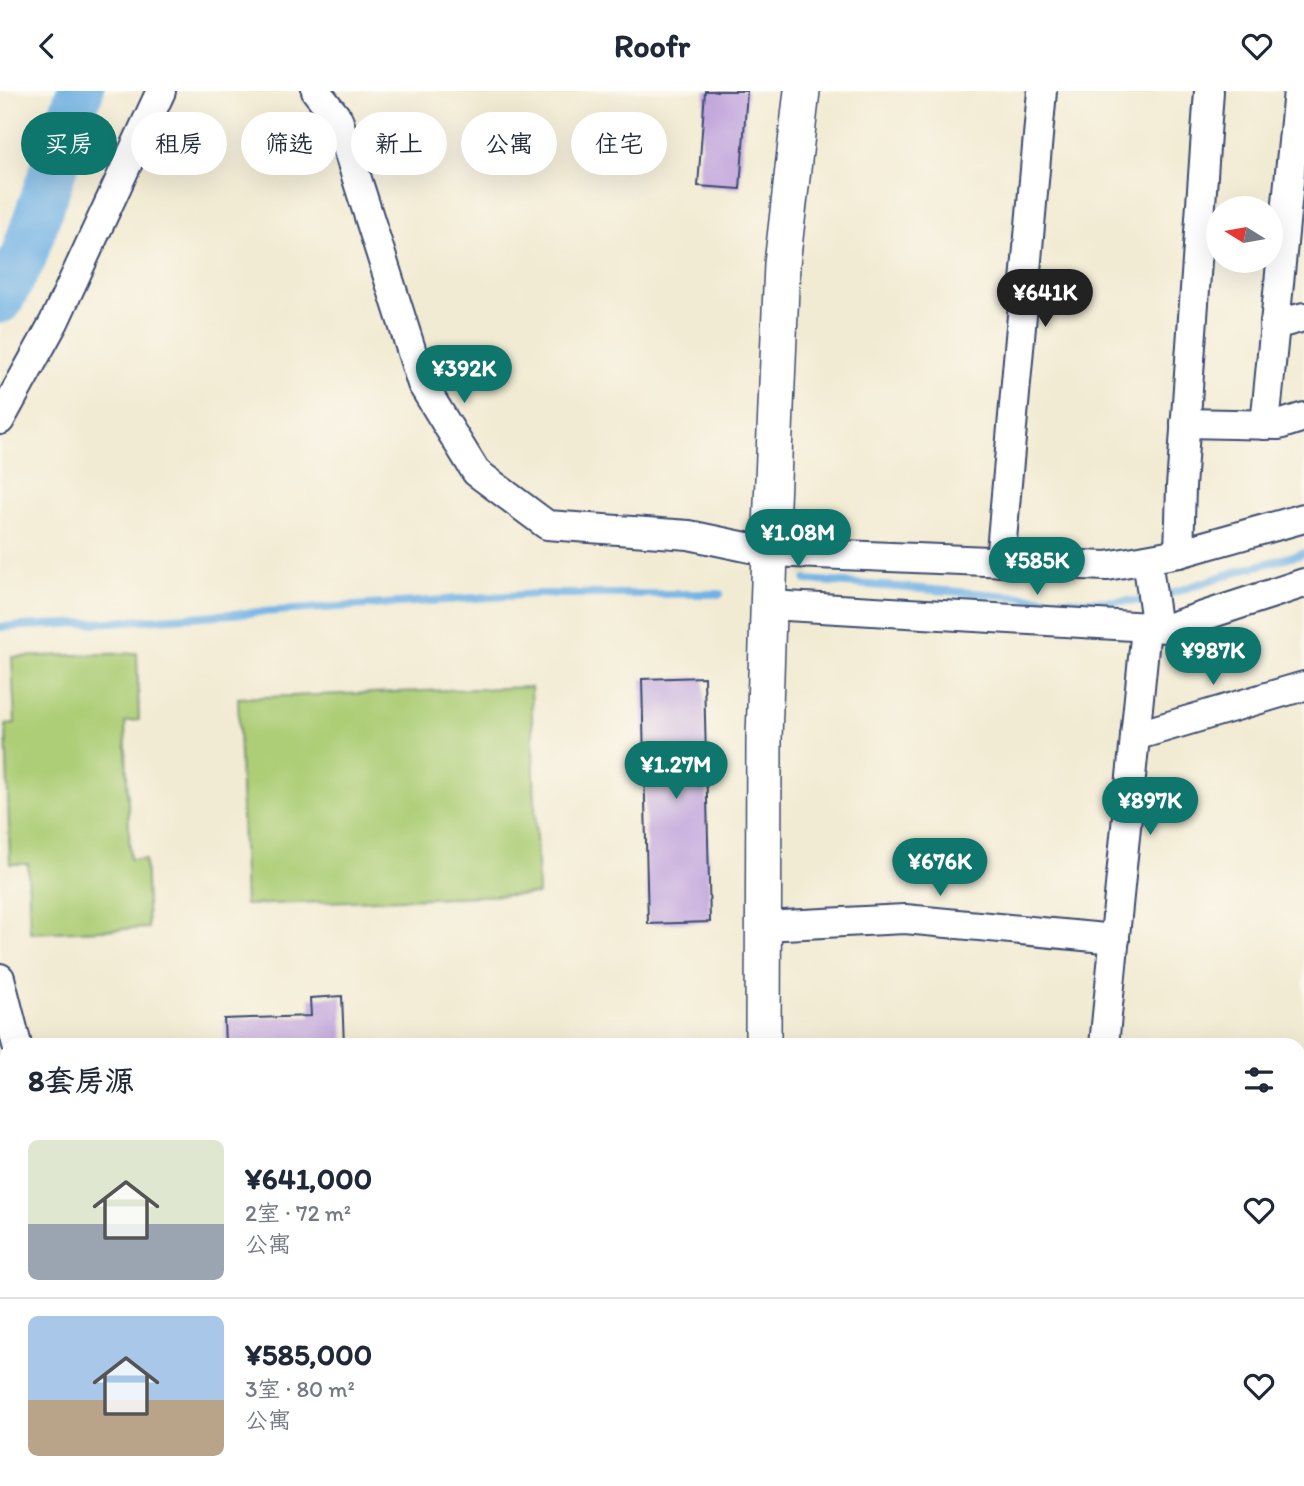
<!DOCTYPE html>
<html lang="zh">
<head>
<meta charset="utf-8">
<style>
  :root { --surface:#fff; --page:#f2f2f3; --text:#1f2937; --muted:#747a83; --line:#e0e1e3; --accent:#0f766e }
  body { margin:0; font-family:Itim,"LXGW WenKai TC",sans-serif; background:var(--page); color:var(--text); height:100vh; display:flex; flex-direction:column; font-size:26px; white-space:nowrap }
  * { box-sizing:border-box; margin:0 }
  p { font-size:23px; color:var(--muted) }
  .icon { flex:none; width:38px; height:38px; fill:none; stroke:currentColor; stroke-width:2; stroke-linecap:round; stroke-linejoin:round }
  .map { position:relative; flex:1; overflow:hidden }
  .side { position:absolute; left:0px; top:947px; width:1306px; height:450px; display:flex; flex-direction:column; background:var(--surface); border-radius:21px 21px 0 0; box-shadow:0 7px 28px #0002 }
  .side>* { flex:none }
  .hud { position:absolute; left:21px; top:21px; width:700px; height:63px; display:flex; gap:14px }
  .needle { width:46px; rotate:281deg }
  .tools { position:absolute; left:1206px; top:105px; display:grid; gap:14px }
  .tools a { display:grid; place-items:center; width:77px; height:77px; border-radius:50%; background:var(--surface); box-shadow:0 7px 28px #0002; font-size:35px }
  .price { position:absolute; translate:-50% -60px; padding:0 16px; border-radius:24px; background:var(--accent); color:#fff; font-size:23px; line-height:46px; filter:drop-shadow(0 2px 4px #0008) }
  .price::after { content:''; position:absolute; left:50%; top:42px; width:21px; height:16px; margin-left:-10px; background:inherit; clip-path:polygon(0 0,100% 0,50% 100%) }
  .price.current { background:#222; color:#fff }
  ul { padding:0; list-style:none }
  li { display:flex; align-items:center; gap:21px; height:175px; padding:0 28px }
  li+li { border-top:2px solid var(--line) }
  li span { display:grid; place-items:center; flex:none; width:196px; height:140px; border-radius:10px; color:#555 }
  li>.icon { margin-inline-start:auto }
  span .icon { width:84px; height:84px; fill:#fffc; stroke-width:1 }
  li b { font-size:30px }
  h2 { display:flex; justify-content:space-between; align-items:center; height:84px; padding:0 28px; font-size:30px }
  .pill { padding:0 24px; border-radius:32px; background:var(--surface); box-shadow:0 7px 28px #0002; font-size:24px; line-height:63px }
  .pill.current { background:var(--accent); color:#fff }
  header { display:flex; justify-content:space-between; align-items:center; height:91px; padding:0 28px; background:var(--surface); font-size:32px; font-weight:700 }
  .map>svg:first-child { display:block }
  .green { fill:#adce77; stroke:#647e6a; stroke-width:2 }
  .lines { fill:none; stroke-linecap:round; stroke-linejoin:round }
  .stream { stroke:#70b1e4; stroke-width:8 }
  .river { stroke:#70b1e4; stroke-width:47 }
  .building { fill:#bea0dc }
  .minor-casing { stroke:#3b4b70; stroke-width:32 }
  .major-casing { stroke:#3b4b70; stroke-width:38 }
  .minor { stroke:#fff; stroke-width:28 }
  .major { stroke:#fff; stroke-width:35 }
</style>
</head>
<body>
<header><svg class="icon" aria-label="back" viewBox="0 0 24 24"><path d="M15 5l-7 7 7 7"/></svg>Roofr<svg class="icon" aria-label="heart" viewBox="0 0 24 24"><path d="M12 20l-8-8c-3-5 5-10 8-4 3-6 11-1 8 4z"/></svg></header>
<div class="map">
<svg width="1304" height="1395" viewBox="0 0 1304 1395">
  <rect width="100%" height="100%" fill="#fbf7ec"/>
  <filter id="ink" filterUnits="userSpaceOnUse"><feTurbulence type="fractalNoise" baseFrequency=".0143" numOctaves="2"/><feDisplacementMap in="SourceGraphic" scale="14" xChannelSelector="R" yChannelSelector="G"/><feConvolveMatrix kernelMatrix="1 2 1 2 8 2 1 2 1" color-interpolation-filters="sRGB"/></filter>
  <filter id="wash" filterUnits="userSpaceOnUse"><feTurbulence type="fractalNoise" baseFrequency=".00686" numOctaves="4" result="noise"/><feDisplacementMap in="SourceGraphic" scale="28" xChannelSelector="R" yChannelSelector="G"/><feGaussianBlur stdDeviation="1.57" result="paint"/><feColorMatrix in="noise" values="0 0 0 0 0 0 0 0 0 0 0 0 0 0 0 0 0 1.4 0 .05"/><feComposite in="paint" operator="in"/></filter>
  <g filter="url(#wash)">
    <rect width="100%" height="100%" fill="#f2ebd3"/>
    <g class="green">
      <polygon points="137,562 139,629 125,631 130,768 145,768 148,837 30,842 28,773 10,773 6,634 15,633 12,566"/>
      <polygon points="531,596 538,803 245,814 238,607"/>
    </g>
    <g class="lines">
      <g class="stream">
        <polyline points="806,489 1074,510 1148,510 1235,481 1304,462"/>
        <polyline points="0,536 111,531 537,503 720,503"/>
      </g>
      <polyline class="river" points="0,209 23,167 80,0"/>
    </g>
    <g id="blocks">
      <g class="building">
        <polygon points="705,0 747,0 740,98 698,95"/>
        <polygon points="704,586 710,831 648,833 642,588"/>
        <polygon points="342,905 344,954 312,954 312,951 225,954 224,928 311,925 310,907"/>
        <polygon points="138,1390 224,1390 216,1395 142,1395"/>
      </g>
    </g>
  </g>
  <g filter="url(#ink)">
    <use href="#blocks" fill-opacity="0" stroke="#3b4b70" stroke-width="2"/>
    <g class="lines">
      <defs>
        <g id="minor">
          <polyline points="316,0 338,28 422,293 476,381 547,434 689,444 770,461 1107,475 1179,462 1304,427"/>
          <polyline points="1274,234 1304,226"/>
          <polyline points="0,329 54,231 161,0"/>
          <polyline points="1185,332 1279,334 1304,326"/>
          <polyline points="1265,334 1298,0"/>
          <polyline points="1179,462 1181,396 1209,0"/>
          <polyline points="1000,471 1042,0"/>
          <polyline points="769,514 1167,537 1304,492"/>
          <polyline points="1135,645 1304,595"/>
          <polyline points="763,835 905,828 1115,848"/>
          <polyline points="0,887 17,954"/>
          <polyline points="1104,954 1146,537 1155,524 1147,468"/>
          <polyline points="1298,1162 1304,1165"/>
          <polyline points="42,1395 43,1390"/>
          <polyline points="267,1395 274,1390"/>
        </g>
        <polyline id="major" points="763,954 764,647 770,461 782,173 802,0"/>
      </defs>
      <use href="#minor" class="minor-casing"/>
      <use href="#major" class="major-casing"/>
      <use href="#minor" class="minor"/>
      <use href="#major" class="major"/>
    </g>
  </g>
</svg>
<div class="tools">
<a><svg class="needle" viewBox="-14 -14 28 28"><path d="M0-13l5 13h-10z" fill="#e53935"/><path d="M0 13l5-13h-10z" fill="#747a83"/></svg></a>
</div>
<b class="price current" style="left:1045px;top:238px">¥641K</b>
<b class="price" style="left:464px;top:314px">¥392K</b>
<b class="price" style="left:798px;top:478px">¥1.08M</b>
<b class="price" style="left:1037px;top:506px">¥585K</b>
<b class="price" style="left:1213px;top:596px">¥987K</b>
<b class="price" style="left:676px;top:710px">¥1.27M</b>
<b class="price" style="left:1150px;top:746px">¥897K</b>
<b class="price" style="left:940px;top:807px">¥676K</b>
<div class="hud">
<a class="pill current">买房</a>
<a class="pill">租房</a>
<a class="pill">筛选</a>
<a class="pill">新上</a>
<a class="pill">公寓</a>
<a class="pill">住宅</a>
</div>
<section class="side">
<h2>8套房源<svg class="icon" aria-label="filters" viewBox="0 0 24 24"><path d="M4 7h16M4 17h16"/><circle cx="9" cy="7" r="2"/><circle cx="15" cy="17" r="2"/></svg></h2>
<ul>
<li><span style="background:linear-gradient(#dfe7d0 60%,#9aa5b1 0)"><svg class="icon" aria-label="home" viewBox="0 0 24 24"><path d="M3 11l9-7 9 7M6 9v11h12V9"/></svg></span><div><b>¥641,000</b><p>2室 · 72 m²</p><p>公寓</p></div><svg class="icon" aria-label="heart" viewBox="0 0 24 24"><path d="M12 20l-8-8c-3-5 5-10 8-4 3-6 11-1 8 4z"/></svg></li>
<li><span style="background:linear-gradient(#a9c7e8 60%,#b9a48a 0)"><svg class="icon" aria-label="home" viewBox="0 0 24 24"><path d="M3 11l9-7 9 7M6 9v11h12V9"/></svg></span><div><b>¥585,000</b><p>3室 · 80 m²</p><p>公寓</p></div><svg class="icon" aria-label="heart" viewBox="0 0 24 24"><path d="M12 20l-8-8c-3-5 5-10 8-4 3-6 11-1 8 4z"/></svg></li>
</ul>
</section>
</div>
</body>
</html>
